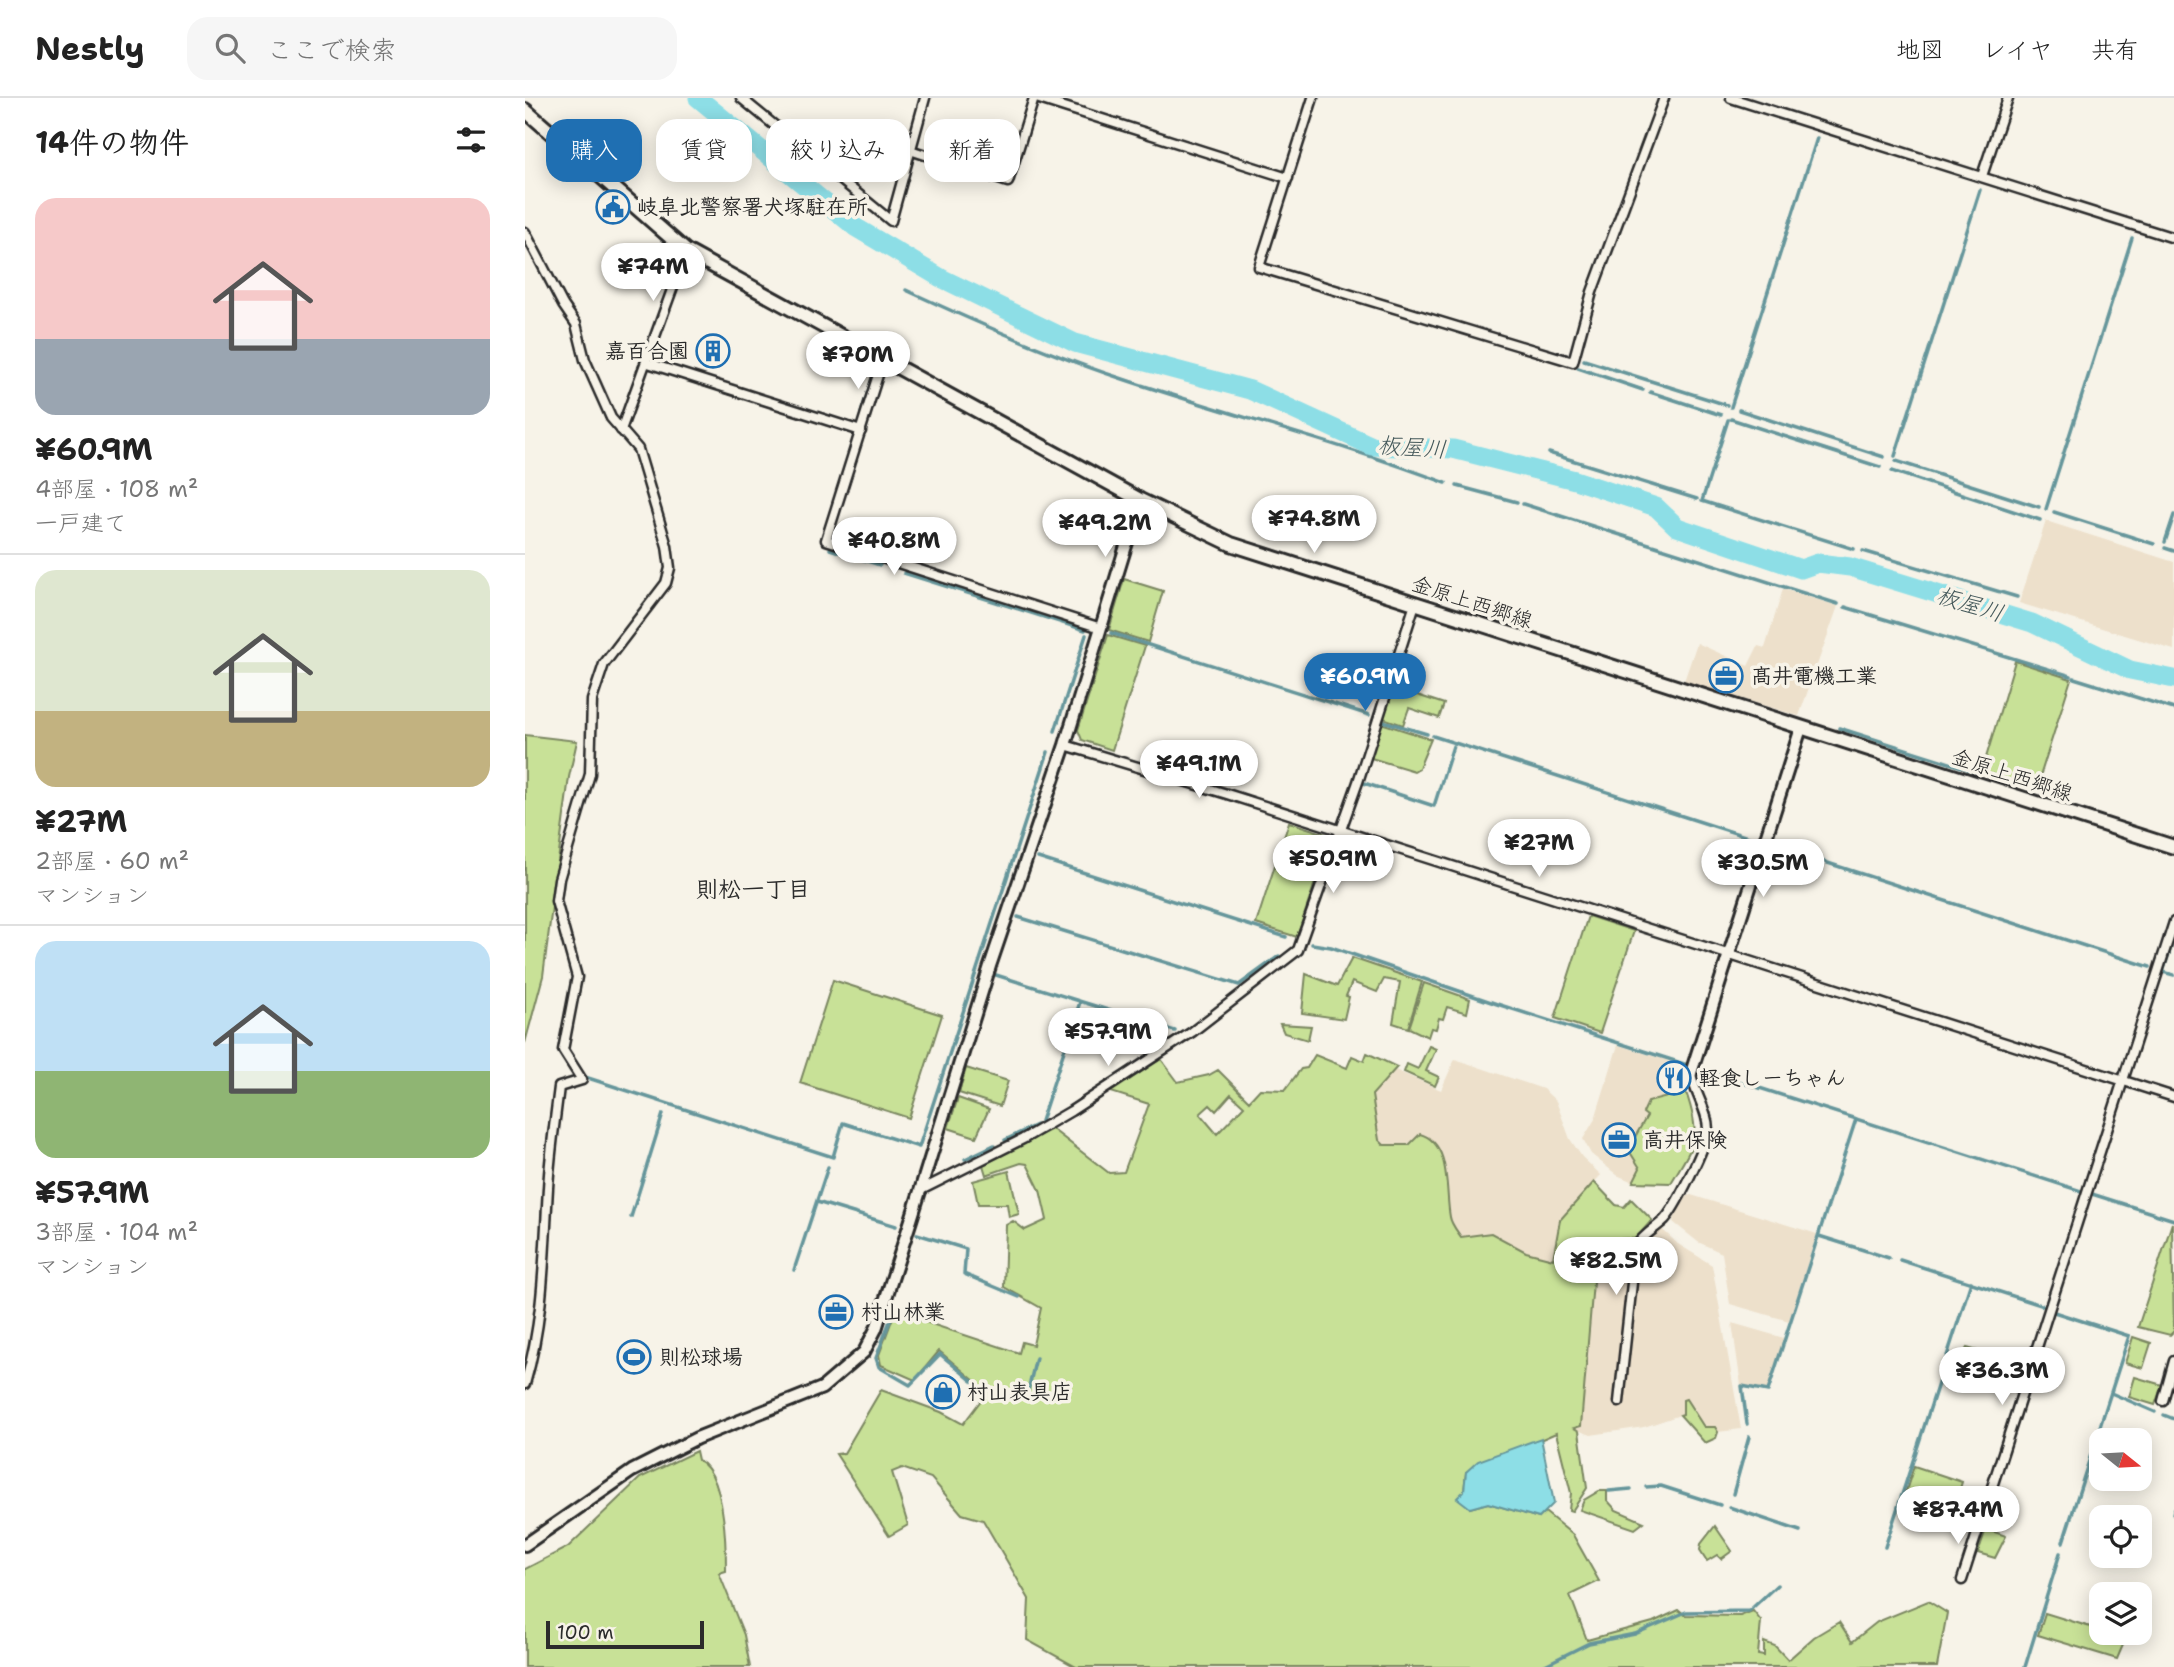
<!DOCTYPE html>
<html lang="ja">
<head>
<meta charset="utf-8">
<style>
  :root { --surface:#fff; --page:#f6f6f6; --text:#222; --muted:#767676; --line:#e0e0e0; --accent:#1f6fb2 }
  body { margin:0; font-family:"Shantell Sans","Klee One",sans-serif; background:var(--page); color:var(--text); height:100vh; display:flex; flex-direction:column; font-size:26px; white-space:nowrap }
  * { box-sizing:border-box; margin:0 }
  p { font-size:23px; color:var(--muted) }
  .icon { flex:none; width:38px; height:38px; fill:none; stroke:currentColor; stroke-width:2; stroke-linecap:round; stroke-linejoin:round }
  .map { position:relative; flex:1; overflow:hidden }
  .side { display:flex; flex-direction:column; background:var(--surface); width:525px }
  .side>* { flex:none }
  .guide { position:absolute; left:21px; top:21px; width:665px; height:63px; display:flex; gap:14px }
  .needle { width:46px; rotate:108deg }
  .buttons { position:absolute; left:1564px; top:1330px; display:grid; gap:14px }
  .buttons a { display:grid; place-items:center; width:63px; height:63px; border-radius:14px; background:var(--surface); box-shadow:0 4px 18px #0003; font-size:35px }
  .scale { position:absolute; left:21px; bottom:18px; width:158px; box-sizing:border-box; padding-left:7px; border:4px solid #2b2b2b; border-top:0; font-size:19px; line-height:24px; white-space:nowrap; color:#2b2b2b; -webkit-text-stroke:5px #f7f3e8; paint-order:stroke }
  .price { position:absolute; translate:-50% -60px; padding:0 16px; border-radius:24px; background:#fff; color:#222; font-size:23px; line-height:46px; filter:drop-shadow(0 2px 4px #0008) }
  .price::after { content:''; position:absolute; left:50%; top:42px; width:21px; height:16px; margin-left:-10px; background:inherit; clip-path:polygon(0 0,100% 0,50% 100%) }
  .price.active { background:var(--accent); color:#fff }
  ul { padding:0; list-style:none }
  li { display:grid; align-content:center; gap:14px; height:371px; padding:0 35px }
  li+li { border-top:2px solid var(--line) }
  li span { display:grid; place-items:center; height:217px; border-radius:21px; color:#555 }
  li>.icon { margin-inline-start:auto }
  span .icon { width:126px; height:126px; fill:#fffc; stroke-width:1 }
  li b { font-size:30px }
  h2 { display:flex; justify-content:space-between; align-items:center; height:84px; padding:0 35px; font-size:30px }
  .pill { padding:0 24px; border-radius:21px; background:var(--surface); box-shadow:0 4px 18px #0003; font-size:24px; line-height:63px }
  .pill.active { background:var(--accent); color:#fff }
  header { display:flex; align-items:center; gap:42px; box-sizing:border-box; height:98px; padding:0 35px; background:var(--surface); border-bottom:2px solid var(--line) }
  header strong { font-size:33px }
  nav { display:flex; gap:38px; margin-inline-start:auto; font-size:24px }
  .search { width:490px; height:63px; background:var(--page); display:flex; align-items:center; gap:18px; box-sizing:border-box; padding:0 24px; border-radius:21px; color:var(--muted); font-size:26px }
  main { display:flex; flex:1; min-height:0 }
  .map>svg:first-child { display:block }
  .built { fill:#ede0cb }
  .green { fill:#c8e197; stroke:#7a8661; stroke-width:2; fill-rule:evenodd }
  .water { fill:#8ddee6; stroke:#66969b; stroke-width:2 }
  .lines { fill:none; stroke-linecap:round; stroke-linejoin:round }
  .stream { stroke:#66969b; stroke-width:3.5 }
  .river { stroke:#8ddee6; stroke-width:19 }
  .minor-casing { stroke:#2b2b2b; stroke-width:13 }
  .tertiary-casing { stroke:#2b2b2b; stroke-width:16 }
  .secondary-casing { stroke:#2b2b2b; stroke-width:18 }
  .minor { stroke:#f7f3e8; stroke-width:8 }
  .tertiary { stroke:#f7f3e8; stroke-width:10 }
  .secondary { stroke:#f7f3e8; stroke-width:12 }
  .labels { text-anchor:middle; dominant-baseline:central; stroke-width:7; stroke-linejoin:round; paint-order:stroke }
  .poi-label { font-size:21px; font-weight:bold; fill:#2b2b2b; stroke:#f7f3e8; text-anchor:start }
  .street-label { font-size:21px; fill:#2b2b2b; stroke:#f7f3e8 }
  .water-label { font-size:23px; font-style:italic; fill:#44585a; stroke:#f7f3e8 }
  .neighbourhood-label { font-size:23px; font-weight:bold; fill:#2b2b2b; stroke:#f7f3e8 }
</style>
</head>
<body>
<header>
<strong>Nestly</strong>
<div class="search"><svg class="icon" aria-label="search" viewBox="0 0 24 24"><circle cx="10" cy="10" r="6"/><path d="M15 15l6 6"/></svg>ここで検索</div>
<nav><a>地図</a><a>レイヤ</a><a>共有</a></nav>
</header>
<main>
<section class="side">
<h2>14件の物件<svg class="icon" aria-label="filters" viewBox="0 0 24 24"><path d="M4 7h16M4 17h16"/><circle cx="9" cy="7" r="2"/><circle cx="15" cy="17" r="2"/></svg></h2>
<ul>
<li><span style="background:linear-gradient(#f6c9c9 65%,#9aa5b1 0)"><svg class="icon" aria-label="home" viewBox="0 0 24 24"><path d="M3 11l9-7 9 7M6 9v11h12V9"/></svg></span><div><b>¥60.9M</b><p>4部屋 · 108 m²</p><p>一戸建て</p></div></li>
<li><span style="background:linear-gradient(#dfe7d0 65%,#c2b280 0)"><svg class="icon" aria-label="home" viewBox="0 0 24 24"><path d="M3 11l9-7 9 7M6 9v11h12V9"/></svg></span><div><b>¥27M</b><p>2部屋 · 60 m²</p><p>マンション</p></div></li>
<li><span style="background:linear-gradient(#bfe0f5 60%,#8fb573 0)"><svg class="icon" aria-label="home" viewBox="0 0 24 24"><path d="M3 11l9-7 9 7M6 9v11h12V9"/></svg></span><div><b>¥57.9M</b><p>3部屋 · 104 m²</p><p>マンション</p></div></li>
</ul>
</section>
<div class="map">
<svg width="1649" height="1569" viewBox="0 0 1649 1569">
  <rect width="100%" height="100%" fill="#f7f3e8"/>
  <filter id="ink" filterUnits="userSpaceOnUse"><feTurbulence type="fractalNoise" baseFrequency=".0143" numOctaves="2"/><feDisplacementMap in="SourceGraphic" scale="14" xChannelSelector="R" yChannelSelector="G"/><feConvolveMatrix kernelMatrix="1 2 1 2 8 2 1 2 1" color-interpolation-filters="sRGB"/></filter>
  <g filter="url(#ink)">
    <g class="built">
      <polygon points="1521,423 1649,464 1649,552 1494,505"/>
      <polygon points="1258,491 1313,508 1274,618 1159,583 1172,545 1223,568 1233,548 1240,550"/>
      <polygon points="1093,947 1160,968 1151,996 1123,1004 1118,1015 1123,1018 1103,1051 1115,1070 1108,1084 1092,1077 1066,1056 1058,1041 1070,1021"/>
      <polygon points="930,961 1018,991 1031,1003 1045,1041 1057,1059 1076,1077 1035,1121 1029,1161 1001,1154 966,1136 936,1139 925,1123 920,1068 884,1047 859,1047 854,1042 847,997 870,972 916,992"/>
      <polygon points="1166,1097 1292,1136 1264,1223 1205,1206 1197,1155 1173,1144 1148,1124 1157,1099"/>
      <polygon points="1127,1122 1153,1146 1187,1167 1216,1331 1193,1334 1190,1329 1179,1329 1158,1302 1158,1316 1119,1329 1066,1337 1047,1330 1070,1160 1079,1146 1093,1139 1110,1141"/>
      <polygon points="1207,1225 1259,1240 1242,1292 1216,1287"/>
    </g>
    <g class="green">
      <polygon points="599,481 638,493 623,544 584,532"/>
      <polygon points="583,537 620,548 587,652 557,642 553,632"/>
      <polygon points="1490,563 1546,581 1511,691 1457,673"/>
      <polygon points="868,589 919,606 914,620 884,610 878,627 858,620"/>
      <polygon points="856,625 906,641 894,670 889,673 846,660"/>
      <polygon points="0,637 52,643 44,679 18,878 0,945"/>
      <polygon points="764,724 801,736 804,742 772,839 731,826"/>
      <polygon points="1063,818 1109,833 1075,935 1030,920"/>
      <polygon points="827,860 897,884 883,930 868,925 875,884 859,881 852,894 827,884 821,898 824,899 819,921 777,915 781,876 812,888"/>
      <polygon points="308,882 417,917 384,1020 275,985"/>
      <polygon points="899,885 945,901 942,915 922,909 918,921 914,920 911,931 906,930 903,939 884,930"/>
      <polygon points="755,926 786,928 783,942 759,935"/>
      <polygon points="904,948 911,951 901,973 914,979 910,988 879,974 882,966 893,971"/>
      <path d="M842,955L872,969L847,997L854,1042L859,1047H884L895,1036C927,1045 920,1093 925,1119C926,1126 932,1133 936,1139L966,1135L1001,1154L1028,1161L1035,1122L1069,1084L1091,1107L1099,1109L1106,1101L1127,1122L1110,1141C1089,1139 1080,1143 1070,1160L1056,1328L1049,1330L1054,1333L1062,1390L1047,1413L1044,1412L1046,1395L1031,1335L941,1374L939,1393L945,1410L963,1405L1014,1420L1020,1414L1048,1437L1074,1483L1045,1497L1062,1542L1128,1524L1154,1512L1160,1517L1215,1518L1228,1513L1236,1523L1233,1557L1239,1558V1544L1250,1548L1263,1562L1289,1539L1314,1524L1327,1544L1352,1524L1403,1503L1422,1515L1412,1569H551L502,1542L504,1501L458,1422L437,1416L406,1380L377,1370L367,1374L383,1427L364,1438L311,1356L319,1355L356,1292L416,1314L438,1326L460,1297L449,1288L451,1284L414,1253L390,1282L356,1267L354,1257L370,1214L494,1255L497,1244L508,1247L516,1210L479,1189L481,1127L488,1123L500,1132L522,1122L515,1092L502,1066L496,1065L461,1077L458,1067L527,1031L584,1075L599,1074L624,1006L586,994L636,961L653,984L684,977L693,972L724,1003L735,991L760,992L776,971L782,970L790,957L822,970L827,958L839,963ZM706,996L719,1008L692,1036L675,1016L685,1007L691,1013Z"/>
      <polygon points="441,970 483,983 475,1008 434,995"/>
      <path d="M1161,994C1177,1041 1170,1044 1146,1085L1108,1084L1115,1070L1103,1051L1122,1018L1118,1015L1123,1004Z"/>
      <polygon points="433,1000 464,1011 451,1039 423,1030"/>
      <polygon points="484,1073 494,1116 484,1119 482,1106 453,1106 448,1083"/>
      <polygon points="1647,1125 1649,1233 1645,1237 1613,1229"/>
      <polygon points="1608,1239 1626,1245 1618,1270 1600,1265"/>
      <polygon points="1442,1250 1456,1254 1451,1269 1445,1267 1443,1272 1436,1269 1434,1262"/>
      <polygon points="1610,1279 1637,1287 1630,1307 1604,1299"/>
      <polygon points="1161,1301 1179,1329 1190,1329 1193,1334 1191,1340 1180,1345 1155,1317 1158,1316 1158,1302"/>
      <path d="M171,1353L173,1362C200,1375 201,1446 201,1473L194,1475L219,1537L225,1569H0V1471L43,1449L115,1380Z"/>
      <polygon points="1389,1368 1437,1384 1432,1400 1413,1394 1409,1406 1380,1396"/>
      <polygon points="1074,1393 1082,1393 1082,1402 1091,1412 1119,1424 1110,1431 1055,1412 1059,1402"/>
      <polygon points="1190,1428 1207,1453 1196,1461 1192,1457 1182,1463 1175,1452 1176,1446"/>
      <polygon points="1461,1431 1481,1438 1470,1460 1453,1455"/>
      <polygon points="1520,1515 1601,1540 1592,1561 1513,1537"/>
    </g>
    <polygon class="water" points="1016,1340 1029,1405 1014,1420 963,1405 945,1410 932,1400 939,1393 941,1374 953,1363"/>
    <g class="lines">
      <g class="stream">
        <path d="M381,192C450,224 520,255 592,279C701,316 813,344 921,385"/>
        <polyline points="1059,262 1202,307"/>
        <polyline points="1053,270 1118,292"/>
        <polyline points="1125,294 1196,317"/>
        <polyline points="1206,309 1292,40"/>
        <polyline points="1214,312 1359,359"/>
        <polyline points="336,315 349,275"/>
        <polyline points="1206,321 1355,369"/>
        <polyline points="1203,322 1177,403 1329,451"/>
        <polyline points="1024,355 1172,401"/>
        <polyline points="1370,358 1455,92"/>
        <polyline points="1371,363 1514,409"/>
        <polyline points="1367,373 1515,422"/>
        <polyline points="932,388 992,404"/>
        <polyline points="998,406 1313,506"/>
        <polyline points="1521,411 1607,140"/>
        <polyline points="1529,414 1629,446"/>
        <polyline points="1640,444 1649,417"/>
        <polyline points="1640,450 1649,453"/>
        <polyline points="305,451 355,467"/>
        <polyline points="1338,453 1492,499"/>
        <polyline points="379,475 560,532"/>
        <polyline points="1320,509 1546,578"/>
        <polyline points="586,535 844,617"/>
        <polyline points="1549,580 1649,611"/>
        <polyline points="858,623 902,636"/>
        <polyline points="1314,630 1450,673"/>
        <polyline points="530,633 561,537"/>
        <polyline points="908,638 1232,742"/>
        <polyline points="839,685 909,708 928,648"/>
        <polyline points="1247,747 1625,869"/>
        <polyline points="513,760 761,839"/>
        <polyline points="493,819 714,887 754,858"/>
        <polyline points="1649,840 1638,874 1649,877"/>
        <polyline points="787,846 806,849 972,906 1556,1093"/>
        <polyline points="471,877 615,922"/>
        <polyline points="625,926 650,933"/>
        <polyline points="60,979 308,1059 318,1025 394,1049 523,654"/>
        <polyline points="516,1023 555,904"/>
        <polyline points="480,1042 511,1027"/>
        <polyline points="440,1061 469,1047"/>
        <polyline points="1567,1096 1649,1122"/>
        <polyline points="292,1104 371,1128"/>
        <polyline points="106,1119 138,1016"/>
        <polyline points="392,1136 441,1151 439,1176 494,1199"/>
        <polyline points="1294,1138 1364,1160"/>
        <polyline points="1375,1162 1519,1208"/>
        <polyline points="269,1172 303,1069"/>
        <polyline points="1529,1214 1604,1238 1538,1444"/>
        <polyline points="368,1215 351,1260 354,1269 385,1287 415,1256 458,1292 502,1297 511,1260"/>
        <polyline points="1586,1295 1630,1314"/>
        <polyline points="1639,1317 1649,1321"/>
        <polyline points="1222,1326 1217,1288 1243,1293 1331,1021"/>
        <polyline points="1121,1389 1136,1388 1195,1407"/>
        <polyline points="1084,1393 1106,1391"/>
        <polyline points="1208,1396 1224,1339"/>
        <polyline points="1204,1409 1275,1433"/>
        <polyline points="1648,1416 1649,1412"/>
        <polyline points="1360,1449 1446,1184"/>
        <polyline points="1016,1569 1064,1545 1110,1536 1161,1514 1224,1513 1252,1487"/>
        <polyline points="1500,1569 1535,1455"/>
      </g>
      <polyline class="river" points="173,0 330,129 416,180 550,245 725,292 847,348 928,351 1050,382 1131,409 1152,429 1276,471 1293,465 1325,469 1507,525 1605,572 1649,581"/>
      <defs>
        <g id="minor">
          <polyline points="216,0 366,123 400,0"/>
          <polyline points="511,0 763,80"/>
          <polyline points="788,0 734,169 1048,264 1067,194 1139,0"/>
          <polyline points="1206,0 1649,140"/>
          <polyline points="385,52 483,84 509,0"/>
          <polyline points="1457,78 1483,0"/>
          <path d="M0,134L38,207L51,226L60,262L86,320L113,351L142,448L145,470L141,485L79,566L67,602L65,676L34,781L31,803L52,879L38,952L57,982L34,989C30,1022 25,1056 23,1090C19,1157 19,1221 0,1286"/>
          <polyline points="358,261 301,442 576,530"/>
          <polyline points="123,265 336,333"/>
          <polyline points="96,332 161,153"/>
          <polyline points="540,647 702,696 1649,999"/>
          <polyline points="396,1092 498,1041 546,1013 667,934 773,852 833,684 890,506"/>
          <polyline points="1638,1303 1649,1263"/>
          <path d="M1094,1304L1111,1148C1119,1137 1128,1132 1138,1123C1149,1114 1182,1046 1183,1032C1183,1012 1169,995 1166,975"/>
          <polyline points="1437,1482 1649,824"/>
        </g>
        <g id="tertiary">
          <polyline points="1166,975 1276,630"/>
          <polyline points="0,1447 107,1373 172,1340 297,1290 339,1254 351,1231 386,1122 465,868 540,647 615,402"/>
        </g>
        <polyline id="secondary" points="0,12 161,153 615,402 706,446 1649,749"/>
      </defs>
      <use href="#minor" class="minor-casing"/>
      <use href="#tertiary" class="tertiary-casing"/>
      <use href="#secondary" class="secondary-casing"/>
      <use href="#minor" class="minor"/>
      <use href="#tertiary" class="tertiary"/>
      <use href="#secondary" class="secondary"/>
    </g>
  </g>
  <defs>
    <symbol id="civic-ring" viewBox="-11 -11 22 22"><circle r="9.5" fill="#f7f3e8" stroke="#1f6fb2" stroke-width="1.5"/><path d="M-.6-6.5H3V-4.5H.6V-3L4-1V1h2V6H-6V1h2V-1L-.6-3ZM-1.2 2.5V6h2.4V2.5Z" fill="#1f6fb2"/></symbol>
    <symbol id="building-ring" viewBox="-11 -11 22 22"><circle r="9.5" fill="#f7f3e8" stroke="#1f6fb2" stroke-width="1.5"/><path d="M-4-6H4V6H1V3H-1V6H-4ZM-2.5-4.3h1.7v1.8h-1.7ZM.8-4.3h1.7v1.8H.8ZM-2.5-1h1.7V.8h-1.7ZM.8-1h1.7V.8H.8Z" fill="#1f6fb2"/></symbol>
    <symbol id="office-ring" viewBox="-11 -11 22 22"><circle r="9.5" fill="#f7f3e8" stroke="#1f6fb2" stroke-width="1.5"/><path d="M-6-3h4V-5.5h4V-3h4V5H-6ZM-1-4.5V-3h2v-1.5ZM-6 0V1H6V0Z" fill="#1f6fb2"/></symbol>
    <symbol id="restaurant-ring" viewBox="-11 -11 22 22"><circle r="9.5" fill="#f7f3e8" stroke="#1f6fb2" stroke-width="1.5"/><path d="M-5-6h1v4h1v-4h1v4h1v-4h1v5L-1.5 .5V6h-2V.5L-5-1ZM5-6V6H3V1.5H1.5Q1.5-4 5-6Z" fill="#1f6fb2"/></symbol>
    <symbol id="stadium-ring" viewBox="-11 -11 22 22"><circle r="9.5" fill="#f7f3e8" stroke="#1f6fb2" stroke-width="1.5"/><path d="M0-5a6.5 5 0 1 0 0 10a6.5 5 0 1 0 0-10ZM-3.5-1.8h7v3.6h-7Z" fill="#1f6fb2"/></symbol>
    <symbol id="shop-ring" viewBox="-11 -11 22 22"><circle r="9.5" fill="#f7f3e8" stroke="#1f6fb2" stroke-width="1.5"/><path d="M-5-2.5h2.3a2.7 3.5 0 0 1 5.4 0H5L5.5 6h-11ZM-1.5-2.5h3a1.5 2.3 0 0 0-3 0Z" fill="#1f6fb2"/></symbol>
  </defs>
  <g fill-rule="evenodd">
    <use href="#civic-ring" x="69" y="90" width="38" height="38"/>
    <use href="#building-ring" x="169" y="234" width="38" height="38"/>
    <use href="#office-ring" x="1182" y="559" width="38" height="38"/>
    <use href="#restaurant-ring" x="1130" y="961" width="38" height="38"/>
    <use href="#office-ring" x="1075" y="1023" width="38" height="38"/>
    <use href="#office-ring" x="292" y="1195" width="38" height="38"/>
    <use href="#stadium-ring" x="90" y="1240" width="38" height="38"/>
    <use href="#shop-ring" x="399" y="1275" width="38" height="38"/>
  </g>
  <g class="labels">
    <g class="poi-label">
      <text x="112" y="109">岐阜北警察署犬塚駐在所</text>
      <text x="164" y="253" text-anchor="end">嘉百合園</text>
      <text x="1226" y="578">髙井電機工業</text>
      <text x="1174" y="980">軽食しーちゃん</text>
      <text x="1118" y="1042">高井保険</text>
      <text x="336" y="1214">村山林業</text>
      <text x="134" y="1259">則松球場</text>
      <text x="442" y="1294">村山表具店</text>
    </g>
    <g class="street-label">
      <text transform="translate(947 504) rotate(18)">金原上西郷線</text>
      <text transform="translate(1487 677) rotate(18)">金原上西郷線</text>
    </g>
    <g class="water-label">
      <text transform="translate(887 349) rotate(4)">板屋川</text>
      <text transform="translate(1445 506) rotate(17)">板屋川</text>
    </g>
    <g class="neighbourhood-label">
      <text x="228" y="791">則松一丁目</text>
    </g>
  </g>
</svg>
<div class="buttons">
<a><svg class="needle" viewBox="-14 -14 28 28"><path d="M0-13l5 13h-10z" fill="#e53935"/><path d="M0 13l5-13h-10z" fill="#767676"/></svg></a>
<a><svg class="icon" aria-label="locate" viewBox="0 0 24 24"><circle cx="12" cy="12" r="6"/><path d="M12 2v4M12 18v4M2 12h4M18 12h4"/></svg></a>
<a><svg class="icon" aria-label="layers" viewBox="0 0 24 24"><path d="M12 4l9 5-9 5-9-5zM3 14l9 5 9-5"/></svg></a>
</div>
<div class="scale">100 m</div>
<b class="price" style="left:128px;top:205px">¥74M</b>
<b class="price" style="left:333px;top:293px">¥70M</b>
<b class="price" style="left:789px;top:457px">¥74.8M</b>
<b class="price" style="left:580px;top:461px">¥49.2M</b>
<b class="price" style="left:369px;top:479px">¥40.8M</b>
<b class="price active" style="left:840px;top:615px">¥60.9M</b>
<b class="price" style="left:674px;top:702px">¥49.1M</b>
<b class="price" style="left:1014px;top:781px">¥27M</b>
<b class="price" style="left:808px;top:797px">¥50.9M</b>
<b class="price" style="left:1238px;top:801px">¥30.5M</b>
<b class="price" style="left:583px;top:970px">¥57.9M</b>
<b class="price" style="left:1091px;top:1199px">¥82.5M</b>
<b class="price" style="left:1477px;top:1309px">¥36.3M</b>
<b class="price" style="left:1433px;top:1448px">¥87.4M</b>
<div class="guide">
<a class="pill active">購入</a>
<a class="pill">賃貸</a>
<a class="pill">絞り込み</a>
<a class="pill">新着</a>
</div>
</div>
</main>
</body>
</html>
